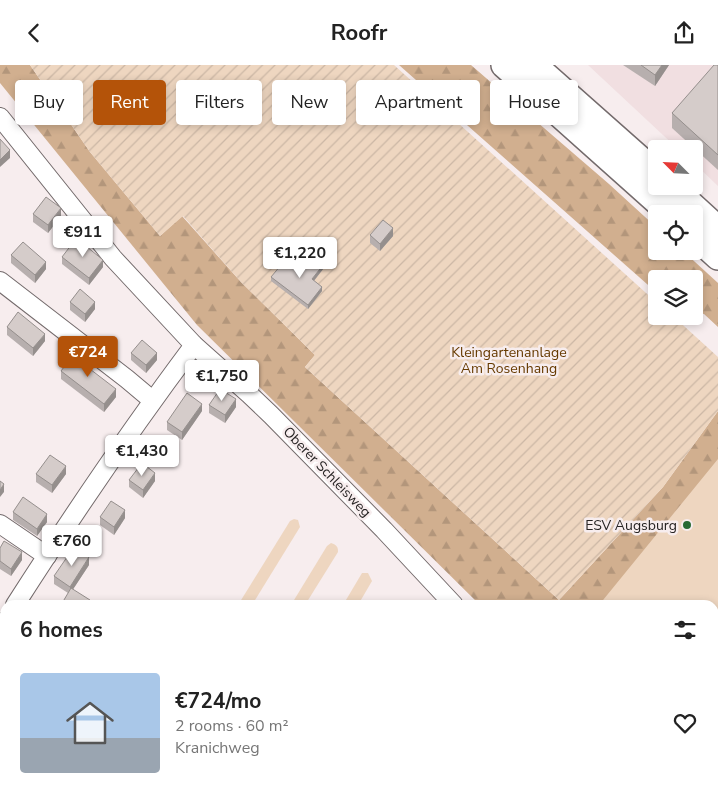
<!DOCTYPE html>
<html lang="en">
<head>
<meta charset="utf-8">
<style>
  :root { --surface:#fff; --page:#f6f6f6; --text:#222; --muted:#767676; --line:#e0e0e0; --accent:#b45309 }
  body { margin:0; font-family:"Nunito Sans",sans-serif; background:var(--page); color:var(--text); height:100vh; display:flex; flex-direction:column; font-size:19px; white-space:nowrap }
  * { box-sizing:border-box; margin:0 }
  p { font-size:16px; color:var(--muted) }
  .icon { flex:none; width:28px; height:28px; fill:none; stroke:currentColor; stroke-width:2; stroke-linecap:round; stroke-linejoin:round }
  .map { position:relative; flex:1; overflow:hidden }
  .sheet { position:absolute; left:0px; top:535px; width:719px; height:196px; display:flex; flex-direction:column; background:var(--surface); border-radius:15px 15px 0 0; box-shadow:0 2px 8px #0003 }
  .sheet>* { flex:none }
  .hud { position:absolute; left:15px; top:15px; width:689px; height:45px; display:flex; gap:10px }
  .needle { width:32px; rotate:294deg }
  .buttons { position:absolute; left:648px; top:75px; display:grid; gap:10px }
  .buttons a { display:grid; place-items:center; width:55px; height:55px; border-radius:5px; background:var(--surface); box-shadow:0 2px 8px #0003; font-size:25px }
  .price { position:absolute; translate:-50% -42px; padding:0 11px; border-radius:5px; background:#fff; color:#222; font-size:16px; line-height:32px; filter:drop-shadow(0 1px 2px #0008) }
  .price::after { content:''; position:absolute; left:50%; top:30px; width:15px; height:11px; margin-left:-8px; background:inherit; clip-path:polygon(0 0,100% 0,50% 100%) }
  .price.on { background:var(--accent); color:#fff }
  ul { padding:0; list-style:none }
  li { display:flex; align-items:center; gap:15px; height:125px; padding:0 20px }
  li+li { border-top:1px solid var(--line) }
  li span { display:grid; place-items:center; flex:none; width:140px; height:100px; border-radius:5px; color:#555 }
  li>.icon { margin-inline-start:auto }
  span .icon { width:60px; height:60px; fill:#fffc; stroke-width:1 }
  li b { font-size:21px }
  h2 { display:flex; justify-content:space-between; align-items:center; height:60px; padding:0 20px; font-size:21px }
  .chip { padding:0 18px; border-radius:5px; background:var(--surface); box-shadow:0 2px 8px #0003; font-size:18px; line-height:45px }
  .chip.on { background:var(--accent); color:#fff }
  header { display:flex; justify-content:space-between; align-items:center; height:65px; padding:0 20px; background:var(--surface); font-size:22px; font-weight:700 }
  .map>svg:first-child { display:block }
  .built { fill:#f1dfe1 }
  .grass { fill:#eed6c0 }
  .forest { fill:url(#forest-firs) }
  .park { fill:url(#park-dots) }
  .garden { fill:url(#garden-furrows) }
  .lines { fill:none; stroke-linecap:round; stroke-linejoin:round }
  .minor-casing { stroke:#736a6b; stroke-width:20 }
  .highway-casing { stroke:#736a6b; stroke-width:28 }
  .minor { stroke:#fff; stroke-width:18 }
  .highway { stroke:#fff; stroke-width:25 }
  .wall { fill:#b7afae }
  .shaded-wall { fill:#958f8d }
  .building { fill:#d5ccca; stroke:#958f8d }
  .poi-dot { fill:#276a34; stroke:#f7edee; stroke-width:2 }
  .labels { text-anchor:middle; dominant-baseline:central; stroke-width:5; stroke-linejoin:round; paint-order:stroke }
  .park-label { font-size:14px; fill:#663a01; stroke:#f7edee }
  .street-label { font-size:14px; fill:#262323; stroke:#f7edee }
  .poi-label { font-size:14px; fill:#262323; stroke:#f7edee; text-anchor:end }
</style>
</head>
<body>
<header><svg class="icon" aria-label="back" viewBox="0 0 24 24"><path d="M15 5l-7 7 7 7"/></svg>Roofr<svg class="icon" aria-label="share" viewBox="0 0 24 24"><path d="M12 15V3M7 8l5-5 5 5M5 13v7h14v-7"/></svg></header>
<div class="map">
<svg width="718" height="731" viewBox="0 0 718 731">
  <defs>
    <pattern id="forest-firs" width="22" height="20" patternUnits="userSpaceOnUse" patternTransform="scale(1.25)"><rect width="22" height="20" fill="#d1af8f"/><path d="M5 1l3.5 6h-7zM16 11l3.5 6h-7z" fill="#b3967b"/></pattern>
    <pattern id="park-dots" width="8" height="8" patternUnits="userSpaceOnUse" patternTransform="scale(1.25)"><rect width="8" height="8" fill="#eed6c0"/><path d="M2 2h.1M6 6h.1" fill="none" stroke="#ccb7a5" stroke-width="1.8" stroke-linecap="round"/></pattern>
    <pattern id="garden-furrows" width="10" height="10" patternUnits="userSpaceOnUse" patternTransform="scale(1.25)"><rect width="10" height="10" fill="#eed6c0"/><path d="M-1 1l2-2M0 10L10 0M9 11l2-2" fill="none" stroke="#ccb7a5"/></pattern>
  </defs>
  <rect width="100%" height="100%" fill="#f7edee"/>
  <g class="built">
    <polygon points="588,0 718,0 718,121 694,98 694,84 678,84"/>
    <polygon points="342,726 673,726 676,731 339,731"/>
  </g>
  <g class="grass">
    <polygon points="718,380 718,610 714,616 714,540 594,540"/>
    <polygon points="294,454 298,455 300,462 252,540 238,540 290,456"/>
    <path d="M331,478C337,480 338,482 338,487L305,540H291L327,481Z"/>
    <polygon points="362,508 368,508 372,516 358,540 343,540"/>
  </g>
  <g class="forest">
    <polygon points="0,0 30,0 90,87 160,171 182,151 241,217 315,290 305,302 559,535 663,422 718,346 718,394 599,540 480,540 197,260 0,18"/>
    <polygon points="399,0 471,0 609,119 656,162 656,186 683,186 718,218 718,262 704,249 694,247 694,214 656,214 656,227"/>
  </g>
  <polygon class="park" points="34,726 317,726 314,731 31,731"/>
  <polygon class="garden" points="30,0 394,0 656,237 656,251 673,251 718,292 718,346 663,422 559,535 305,302 315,290 241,217 183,151 160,171 90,87"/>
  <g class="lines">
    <defs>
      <g id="minor">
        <polyline points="0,52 113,193 194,280 249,329 271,350 384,465 454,540"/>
        <polyline points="0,216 127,314 152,335"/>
        <polyline points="0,459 47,491"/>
        <path d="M15,540C72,451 131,364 194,280"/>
        <polyline points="0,564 5,556"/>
        <polyline points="689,726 694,731"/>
      </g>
      <g id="highway">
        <polyline points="504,0 671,149"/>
        <polyline points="534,0 656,108"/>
        <polyline points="671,121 718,164"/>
        <polyline points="694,170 718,192"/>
      </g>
    </defs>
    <use href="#minor" class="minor-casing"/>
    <use href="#highway" class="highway-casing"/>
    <use href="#minor" class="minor"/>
    <use href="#highway" class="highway"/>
  </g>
  <g class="wall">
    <polygon points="623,0 669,0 655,21"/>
    <polygon points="718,0 718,105 672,63 672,48"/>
    <polygon points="33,149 61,151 48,168 33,157"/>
    <polygon points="370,170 393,171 380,186 370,178"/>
    <polygon points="11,190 46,204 35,218 11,198"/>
    <polygon points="62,192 103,202 89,220 62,199"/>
    <polygon points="327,199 314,216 322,226 308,244 271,216 271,212 303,207"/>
    <polygon points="70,237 95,244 85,257 70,245"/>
    <polygon points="7,262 45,276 33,291 7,270"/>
    <polygon points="131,288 157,295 146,308 131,295"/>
    <polygon points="90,304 116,332 104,347 61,314 61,306"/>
    <polygon points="209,340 236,342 225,358 209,348"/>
    <polygon points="202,346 182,375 167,365 167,357"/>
    <polygon points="36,409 66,409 52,428 36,417"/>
    <polygon points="129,415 155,416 143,433 129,422"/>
    <polygon points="13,447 47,457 37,471 13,455"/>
    <polygon points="100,452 125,453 114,470 100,460"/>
    <polygon points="0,483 22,495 11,511 0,504"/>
    <polygon points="89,500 73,524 90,540 68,528 54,519 54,511"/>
    <polygon points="5,586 5,624 0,621 0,594"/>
    <polygon points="22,726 111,726 108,731 22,731"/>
    <polygon points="445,726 501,726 498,731 451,731"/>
    <polygon points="506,726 532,726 528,731 512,731"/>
  </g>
  <g class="shaded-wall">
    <polygon points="662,0 669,0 655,21 655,10"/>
    <polygon points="10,85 10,93 0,102 0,95"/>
    <polygon points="61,143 61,151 48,168 48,160"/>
    <polygon points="393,163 393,171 380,186 380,179"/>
    <polygon points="103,195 103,202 89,220 89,213"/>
    <polygon points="327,195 327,199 312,218 312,214"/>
    <polygon points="46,197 46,204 35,218 35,210"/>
    <polygon points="322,222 322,226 308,244 308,240"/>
    <polygon points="95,237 95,244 85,257 85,249"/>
    <polygon points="45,269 45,276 33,291 33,283"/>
    <polygon points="157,288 157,295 146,308 146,300"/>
    <polygon points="90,296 90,304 86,301"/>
    <polygon points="116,324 116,332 104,347 104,339"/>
    <polygon points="236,334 236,342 225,358 225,350"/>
    <polygon points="202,339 202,346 182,375 182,367"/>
    <polygon points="66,401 66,409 52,428 52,420"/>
    <polygon points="155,408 155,416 143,433 143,425"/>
    <polygon points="4,419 4,427 0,432 0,425"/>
    <polygon points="125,445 125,453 114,470 114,462"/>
    <polygon points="47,449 47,457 37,471 37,464"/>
    <polygon points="22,487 22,495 11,511 11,504"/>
    <polygon points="89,492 89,500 70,529 70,522"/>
    <polygon points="5,643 5,650 0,658 0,650"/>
    <polygon points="101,726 111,726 108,731 98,731"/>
    <polygon points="426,726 436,726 432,731 422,731"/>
    <polygon points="492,726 501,726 498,731 488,731"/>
    <polygon points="522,726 532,726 528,731 522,731"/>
    <polygon points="640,726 651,726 648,731 636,731"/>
  </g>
  <g class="building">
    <polygon points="641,0 662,0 655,10"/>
    <polygon points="714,0 718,0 718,90 672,48"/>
    <polygon points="0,74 10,85 0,95"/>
    <polygon points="46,132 61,143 48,160 33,149"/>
    <polygon points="383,155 393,163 380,179 370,170"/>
    <polygon points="75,175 79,178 81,177 103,195 89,213 62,192"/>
    <polygon points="23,177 46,197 35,210 11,190"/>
    <polygon points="318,188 327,195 312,214 322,222 308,240 271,212 286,194 303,207"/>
    <polygon points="80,224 95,237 85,249 70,237"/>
    <polygon points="18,247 45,269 33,283 7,262"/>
    <polygon points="142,275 157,288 146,300 131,288"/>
    <polygon points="76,286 90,296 86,301 116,324 104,339 61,306"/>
    <polygon points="220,324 236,334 225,350 209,340"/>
    <polygon points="187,328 202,339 182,367 167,357"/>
    <polygon points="50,390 66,401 52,420 36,409"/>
    <polygon points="142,398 155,408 143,425 129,415"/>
    <polygon points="0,416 4,419 0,425"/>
    <polygon points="23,432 47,449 37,464 13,447"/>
    <polygon points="111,436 125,445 114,462 100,452"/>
    <polygon points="4,476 22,487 11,504 0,496 0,483"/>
    <polygon points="74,482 89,492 70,522 54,511"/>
    <polygon points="71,523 90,535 88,540 61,540"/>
    <polygon points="5,586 5,616 0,613 0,594"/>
    <polygon points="0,640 5,643 0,650"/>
    <polygon points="36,726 101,726 98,731 44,731"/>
    <polygon points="347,726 426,726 422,731 344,731"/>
    <polygon points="456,726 492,726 488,731 453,731"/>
    <polygon points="593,726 640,726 636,731 589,731"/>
  </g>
  <circle class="poi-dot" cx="687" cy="460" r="5"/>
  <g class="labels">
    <g class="park-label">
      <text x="509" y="287">Kleingartenanlage<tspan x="509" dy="16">Am Rosenhang</tspan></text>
    </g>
    <g class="street-label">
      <text transform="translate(327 407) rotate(46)">Oberer Schleisweg</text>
    </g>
    <g class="poi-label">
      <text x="677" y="460">ESV Augsburg</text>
    </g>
  </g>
</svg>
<div class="buttons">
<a><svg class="needle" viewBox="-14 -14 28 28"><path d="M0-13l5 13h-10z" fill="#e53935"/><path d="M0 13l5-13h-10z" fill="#767676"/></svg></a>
<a><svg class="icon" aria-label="locate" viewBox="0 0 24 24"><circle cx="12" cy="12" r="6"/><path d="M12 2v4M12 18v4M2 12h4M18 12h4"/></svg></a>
<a><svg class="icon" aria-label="layers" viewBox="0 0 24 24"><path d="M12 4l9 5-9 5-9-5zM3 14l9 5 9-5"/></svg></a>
</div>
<b class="price" style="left:83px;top:193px">€911</b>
<b class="price" style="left:300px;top:214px">€1,220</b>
<b class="price on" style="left:88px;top:313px">€724</b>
<b class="price" style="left:222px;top:337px">€1,750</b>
<b class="price" style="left:142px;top:412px">€1,430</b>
<b class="price" style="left:72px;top:502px">€760</b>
<div class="hud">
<a class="chip">Buy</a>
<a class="chip on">Rent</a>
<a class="chip">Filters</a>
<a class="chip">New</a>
<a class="chip">Apartment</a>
<a class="chip">House</a>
</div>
<section class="sheet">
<h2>6 homes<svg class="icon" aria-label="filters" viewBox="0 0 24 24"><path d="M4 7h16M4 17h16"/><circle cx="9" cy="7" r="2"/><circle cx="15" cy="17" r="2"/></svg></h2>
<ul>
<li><span style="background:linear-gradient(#a9c7e8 65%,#9aa5b1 0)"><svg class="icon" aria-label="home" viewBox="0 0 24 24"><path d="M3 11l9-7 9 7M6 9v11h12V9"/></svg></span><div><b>€724/mo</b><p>2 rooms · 60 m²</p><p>Kranichweg</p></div><svg class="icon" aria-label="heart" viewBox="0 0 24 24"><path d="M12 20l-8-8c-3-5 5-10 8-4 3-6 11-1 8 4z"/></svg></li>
</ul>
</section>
</div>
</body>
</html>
